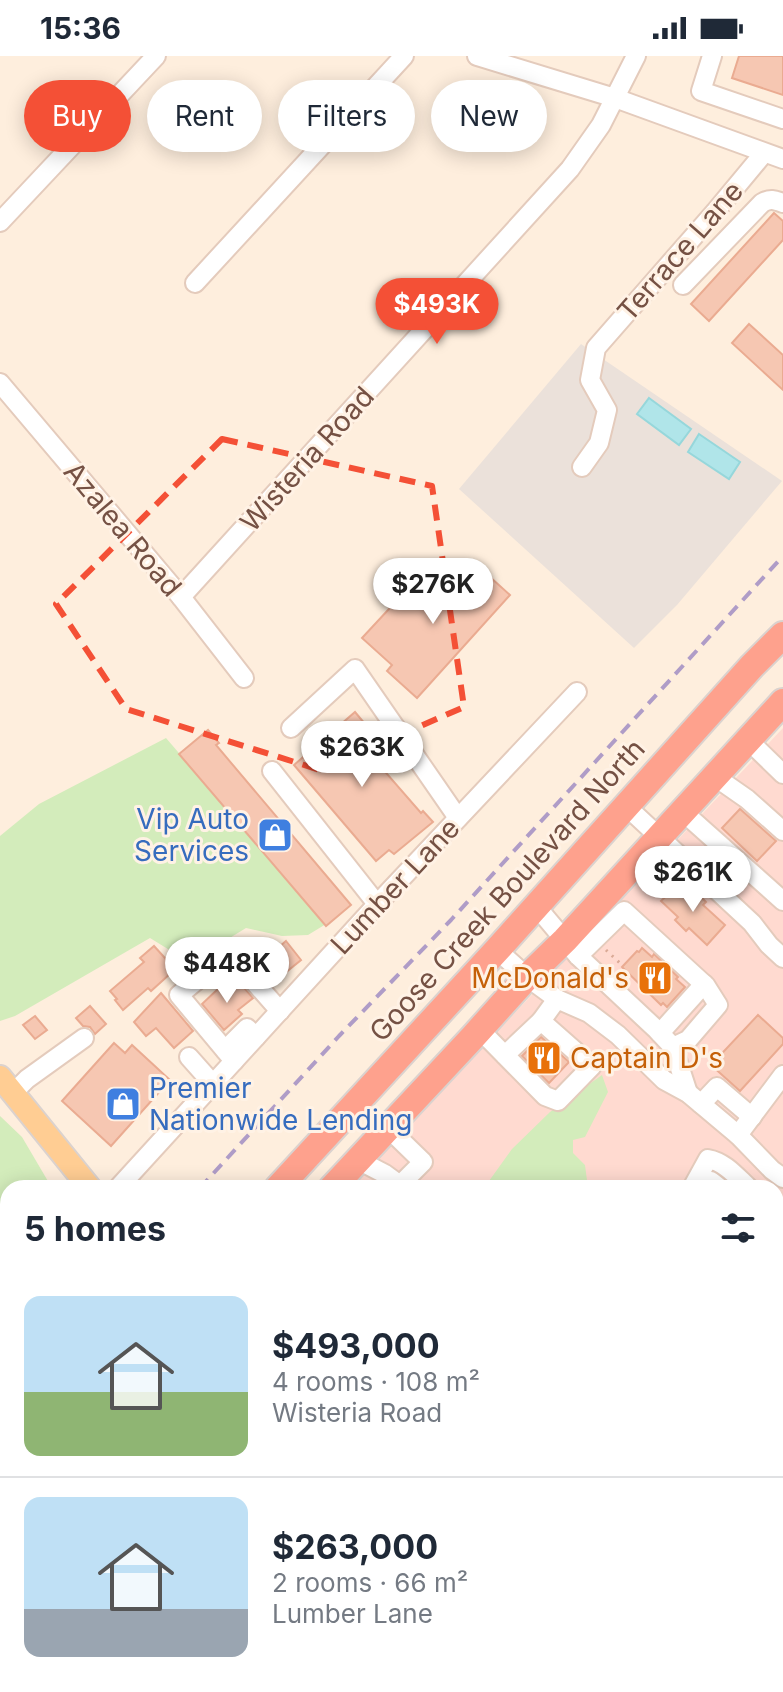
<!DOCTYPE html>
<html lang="en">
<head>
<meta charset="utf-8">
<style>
  :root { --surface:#fff; --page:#f6f6f7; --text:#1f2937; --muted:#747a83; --line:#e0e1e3; --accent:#f45036 }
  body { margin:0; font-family:Inter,sans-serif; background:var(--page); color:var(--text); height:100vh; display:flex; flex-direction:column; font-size:30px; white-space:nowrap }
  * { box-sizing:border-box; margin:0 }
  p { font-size:26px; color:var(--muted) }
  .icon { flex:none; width:44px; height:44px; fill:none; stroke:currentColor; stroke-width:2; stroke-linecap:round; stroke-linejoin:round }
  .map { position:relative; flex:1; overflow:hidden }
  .sheet { position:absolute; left:0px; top:1124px; width:784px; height:512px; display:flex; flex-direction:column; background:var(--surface); border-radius:24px 24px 0 0; box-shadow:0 4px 20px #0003 }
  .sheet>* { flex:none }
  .top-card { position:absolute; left:24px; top:24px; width:736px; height:72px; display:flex; gap:16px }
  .price { position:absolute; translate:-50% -68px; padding:0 18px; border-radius:28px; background:#fff; color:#222; font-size:26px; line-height:52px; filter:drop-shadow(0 2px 4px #0008) }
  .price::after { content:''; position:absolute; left:50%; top:48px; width:24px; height:18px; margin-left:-12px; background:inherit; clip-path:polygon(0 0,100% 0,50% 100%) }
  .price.current { background:var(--accent); color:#fff }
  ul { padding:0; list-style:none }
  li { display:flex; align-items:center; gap:24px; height:200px; padding:0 24px }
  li+li { border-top:2px solid var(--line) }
  li span { display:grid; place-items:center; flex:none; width:224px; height:160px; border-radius:16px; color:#555 }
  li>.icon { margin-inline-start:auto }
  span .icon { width:96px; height:96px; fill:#fffc; stroke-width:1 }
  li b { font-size:34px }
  h2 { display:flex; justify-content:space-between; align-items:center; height:96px; padding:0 24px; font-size:34px }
  .tag { padding:0 28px; border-radius:36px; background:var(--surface); box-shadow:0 4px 20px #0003; font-size:28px; line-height:72px }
  .tag.current { background:var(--accent); color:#fff }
  .status { display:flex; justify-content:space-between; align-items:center; height:56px; padding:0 40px; background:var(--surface); direction:ltr }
  .status svg { height:22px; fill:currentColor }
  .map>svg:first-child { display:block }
  .commercial { fill:#ffdad0 }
  .industrial { fill:#ebe1da }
  .green { fill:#d3ecbb }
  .water { fill:#b0e5e9; stroke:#96d7db; stroke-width:2 }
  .building { fill:#f6c7b2; stroke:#eaab91; stroke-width:2 }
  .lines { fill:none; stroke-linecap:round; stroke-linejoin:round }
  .minor-casing { stroke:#e4cbbc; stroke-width:22 }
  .major-casing { stroke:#dbd2ce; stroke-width:26 }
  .highway-casing { stroke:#dbd2ce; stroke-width:30 }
  .path { stroke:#daaa96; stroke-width:3; stroke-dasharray:2 6; stroke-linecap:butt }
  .minor { stroke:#fff; stroke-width:18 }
  .major { stroke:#ffcd93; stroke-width:22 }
  .highway { stroke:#fea18d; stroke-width:26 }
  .rail { stroke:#af9cc7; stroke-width:4; stroke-dasharray:12 8; stroke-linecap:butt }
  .marked { fill:none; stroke:#f45036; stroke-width:6; stroke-dasharray:16 10; stroke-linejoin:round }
  .labels { text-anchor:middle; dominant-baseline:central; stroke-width:6; stroke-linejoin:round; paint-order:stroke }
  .street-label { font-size:28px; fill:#755144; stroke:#fff2e5 }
  .shop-label { font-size:28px; fill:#366cbe; stroke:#fff2e5; text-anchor:end }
  .food-label { font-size:28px; fill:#c56008; stroke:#fff2e5; text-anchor:end }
</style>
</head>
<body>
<div class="status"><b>15:36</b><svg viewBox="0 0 49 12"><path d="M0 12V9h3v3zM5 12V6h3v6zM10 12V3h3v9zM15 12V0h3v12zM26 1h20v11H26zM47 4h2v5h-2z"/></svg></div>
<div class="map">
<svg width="783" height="1636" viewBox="0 0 783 1636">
  <rect width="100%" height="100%" fill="#feeedd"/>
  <g class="commercial">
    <polygon points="783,672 783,1217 776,1249 776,1132 350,1132"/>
    <polygon points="8,1521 8,1628 314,1628 323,1636 0,1636 0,1530"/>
    <polygon points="517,1628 693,1628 691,1636 523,1636"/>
  </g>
  <polygon class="industrial" points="581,288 782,425 677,549 634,592 459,433"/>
  <g class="green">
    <polygon points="166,682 326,868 308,879 282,880 246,872 215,891 184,903 150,882 15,960 0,965 0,780 39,748"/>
    <polygon points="602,1019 608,1036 585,1081 573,1084 573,1097 585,1109 588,1132 484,1132 512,1093 550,1056"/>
    <polygon points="0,1060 22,1081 52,1132 8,1132 8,1234 0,1242"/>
  </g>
  <g class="water">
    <polygon points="649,342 691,373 679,389 637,358"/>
    <polygon points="699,378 740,406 729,423 688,396"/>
  </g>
  <g class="building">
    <polygon points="739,0 783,0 783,39 732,22"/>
    <polygon points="774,157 783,165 783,184 709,265 691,248"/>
    <polygon points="749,268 783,299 783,334 732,287"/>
    <polygon points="428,511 457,538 480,512 510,539 417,642 387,615 392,609 362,582"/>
    <polygon points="355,656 386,693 374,703 421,757 423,755 433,766 394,798 389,794 376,805 294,709"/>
    <polygon points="208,674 219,687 216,689 351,849 326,870 179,698"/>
    <polygon points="740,753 776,785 757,805 722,772"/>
    <polygon points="680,827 695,841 698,838 706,846 703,849 725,869 707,889 689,872 686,875 675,864 678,861 661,845"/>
    <polygon points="286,885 301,904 285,917 282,913 269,924 257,910"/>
    <polygon points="154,890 174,912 170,916 171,917 151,935 148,932 123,954 115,944 117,943 110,935 144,906 140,902"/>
    <polygon points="642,892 652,901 654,898 678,921 676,923 685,931 667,951 663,947 661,949 622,911 637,895 639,896"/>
    <polygon points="239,926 253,942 238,954 242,958 224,974 202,948 219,932 225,938"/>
    <polygon points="161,937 193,975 174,992 156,972 146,980 134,966"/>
    <polygon points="90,950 106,968 95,978 90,971 83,970 76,962"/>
    <polygon points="758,959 783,982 783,988 740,1035 711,1009"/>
    <polygon points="35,960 47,974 35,983 23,969"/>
    <polygon points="541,981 569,1006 549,1027 522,1000"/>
    <polygon points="114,987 125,997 132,989 170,1024 111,1090 62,1045"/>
  </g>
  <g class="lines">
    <defs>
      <g id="minor">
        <polyline points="477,0 615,42 783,103"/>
        <polyline points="712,0 701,35 783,63"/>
        <polyline points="0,166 156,0"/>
        <polyline points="195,227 404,0"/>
        <path d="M683,229L762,147C770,142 775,144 783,147"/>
        <polyline points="0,327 181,541 244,622"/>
        <polyline points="582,411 599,387 607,354 590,324 596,292 715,156 764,97"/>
        <polyline points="181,541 570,113 601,69 636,0"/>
        <polyline points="291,672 355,613 458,762"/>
        <polyline points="748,684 783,718"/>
        <polyline points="272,715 377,848"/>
        <polyline points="714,720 747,743 783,775"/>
        <polyline points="626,750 752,867 769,889 783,902"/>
        <polyline points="682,755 783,845"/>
        <polyline points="536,850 578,900 657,974 673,991 688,1037"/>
        <polyline points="497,894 527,921 557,943 589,957 618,979 664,1024 688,1037 738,1079 772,1114 783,1122"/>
        <polyline points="228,896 280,955"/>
        <polyline points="578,900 624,855 706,930 718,949 688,984 673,991"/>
        <polyline points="202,920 179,939 234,1005"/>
        <polyline points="480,974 545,1040 558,1045 592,1010 541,965"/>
        <polyline points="660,977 704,928"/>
        <polyline points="225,994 247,972 256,981"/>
        <polyline points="505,999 541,965 557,943"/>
        <polyline points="189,1001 213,1028"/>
        <polyline points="13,1037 27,1023 84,982"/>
        <polyline points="701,1048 717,1031 752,1061"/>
        <polyline points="738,1079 783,1019"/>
        <polyline points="358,1104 385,1118 400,1129 423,1106 388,1072"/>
        <polyline points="118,1132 381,844 577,636"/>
        <path d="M692,1132L708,1103C725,1106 736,1120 749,1132"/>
        <polyline points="703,1132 705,1128 711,1125 720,1132"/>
        <polyline points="776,1179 777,1192 783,1199"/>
        <polyline points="0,1452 8,1460"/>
        <polyline points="776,1472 783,1474"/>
        <polyline points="191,1628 199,1636"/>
        <polyline points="323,1628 332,1636"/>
        <polyline points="250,1636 258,1628"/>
        <polyline points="429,1636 436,1628"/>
        <polyline points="475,1636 483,1628"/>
      </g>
      <g id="major">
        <polyline points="0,1021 90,1132"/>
        <polyline points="776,1314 783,1278"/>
        <polyline points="776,1452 783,1420"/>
        <polyline points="494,1628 501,1636"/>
        <polyline points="705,1636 707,1628"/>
        <polyline points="737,1636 739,1628"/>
      </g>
      <g id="highway">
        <polyline points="278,1132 497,894 752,610 783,579"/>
        <polyline points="332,1132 473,981 527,921 565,884 783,646"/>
        <polyline points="0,1439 8,1430"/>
        <polyline points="0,1487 8,1479"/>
      </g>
    </defs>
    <use href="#minor" class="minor-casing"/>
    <use href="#major" class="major-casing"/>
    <use href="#highway" class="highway-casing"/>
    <g class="path">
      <polyline points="606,894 623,910"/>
      <polyline points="0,1262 8,1253"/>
      <polyline points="776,1559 783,1561"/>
    </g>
    <use href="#minor" class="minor"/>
    <use href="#major" class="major"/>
    <use href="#highway" class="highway"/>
    <g class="rail">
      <polyline points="200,1132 339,980 451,864 783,500"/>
      <polyline points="0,1348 8,1339"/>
    </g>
  </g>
  <path class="marked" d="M222,383L432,430L464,651L320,714L126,653L56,548Z"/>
  <defs>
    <symbol id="shop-square" viewBox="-11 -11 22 22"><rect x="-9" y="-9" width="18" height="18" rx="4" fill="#3f7fe0" stroke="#fff2e5"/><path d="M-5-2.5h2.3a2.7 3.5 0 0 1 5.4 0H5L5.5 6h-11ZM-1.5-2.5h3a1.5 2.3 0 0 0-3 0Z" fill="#fff"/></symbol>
    <symbol id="restaurant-square" viewBox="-11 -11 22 22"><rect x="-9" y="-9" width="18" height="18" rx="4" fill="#e8710a" stroke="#fff2e5"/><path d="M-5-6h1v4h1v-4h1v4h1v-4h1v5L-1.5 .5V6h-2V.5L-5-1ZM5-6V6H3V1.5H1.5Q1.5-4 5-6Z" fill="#fff"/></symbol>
  </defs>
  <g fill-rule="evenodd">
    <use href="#shop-square" x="255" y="759" width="40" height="40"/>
    <use href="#restaurant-square" x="635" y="902" width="40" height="40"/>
    <use href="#restaurant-square" x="524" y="982" width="40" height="40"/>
    <use href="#shop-square" x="103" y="1028" width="40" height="40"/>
  </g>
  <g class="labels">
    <g class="street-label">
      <text transform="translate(680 195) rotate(-49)">Terrace Lane</text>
      <text transform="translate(307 403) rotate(-48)">Wisteria Road</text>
      <text transform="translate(123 473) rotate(50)">Azalea Road</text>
      <text transform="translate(395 830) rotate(-47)">Lumber Lane</text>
      <text transform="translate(507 834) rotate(-48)">Goose Creek Boulevard North</text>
    </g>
    <g class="shop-label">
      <text x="249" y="763">Vip Auto<tspan x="249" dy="32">Services</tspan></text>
      <text x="149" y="1032" text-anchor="start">Premier<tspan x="149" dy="32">Nationwide Lending</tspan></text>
    </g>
    <g class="food-label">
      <text x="629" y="922">McDonald's</text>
      <text x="570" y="1002" text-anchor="start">Captain D's</text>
    </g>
  </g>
</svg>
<b class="price current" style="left:437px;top:290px">$493K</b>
<b class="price" style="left:433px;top:570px">$276K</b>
<b class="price" style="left:362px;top:733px">$263K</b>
<b class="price" style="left:693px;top:858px">$261K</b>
<b class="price" style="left:227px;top:949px">$448K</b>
<div class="top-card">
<a class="tag current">Buy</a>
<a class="tag">Rent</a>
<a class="tag">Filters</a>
<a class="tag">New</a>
</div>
<section class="sheet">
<h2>5 homes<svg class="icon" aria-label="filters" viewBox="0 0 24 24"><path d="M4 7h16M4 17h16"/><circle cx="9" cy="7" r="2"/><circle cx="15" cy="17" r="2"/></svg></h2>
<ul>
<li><span style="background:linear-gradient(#bfe0f5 60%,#8fb573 0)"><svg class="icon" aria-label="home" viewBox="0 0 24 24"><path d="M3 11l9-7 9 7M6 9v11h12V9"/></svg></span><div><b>$493,000</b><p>4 rooms · 108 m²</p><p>Wisteria Road</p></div></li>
<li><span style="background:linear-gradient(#bfe0f5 70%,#9aa5b1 0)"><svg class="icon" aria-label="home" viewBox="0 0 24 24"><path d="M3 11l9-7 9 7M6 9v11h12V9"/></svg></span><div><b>$263,000</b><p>2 rooms · 66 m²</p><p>Lumber Lane</p></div></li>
</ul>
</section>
</div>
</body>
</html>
